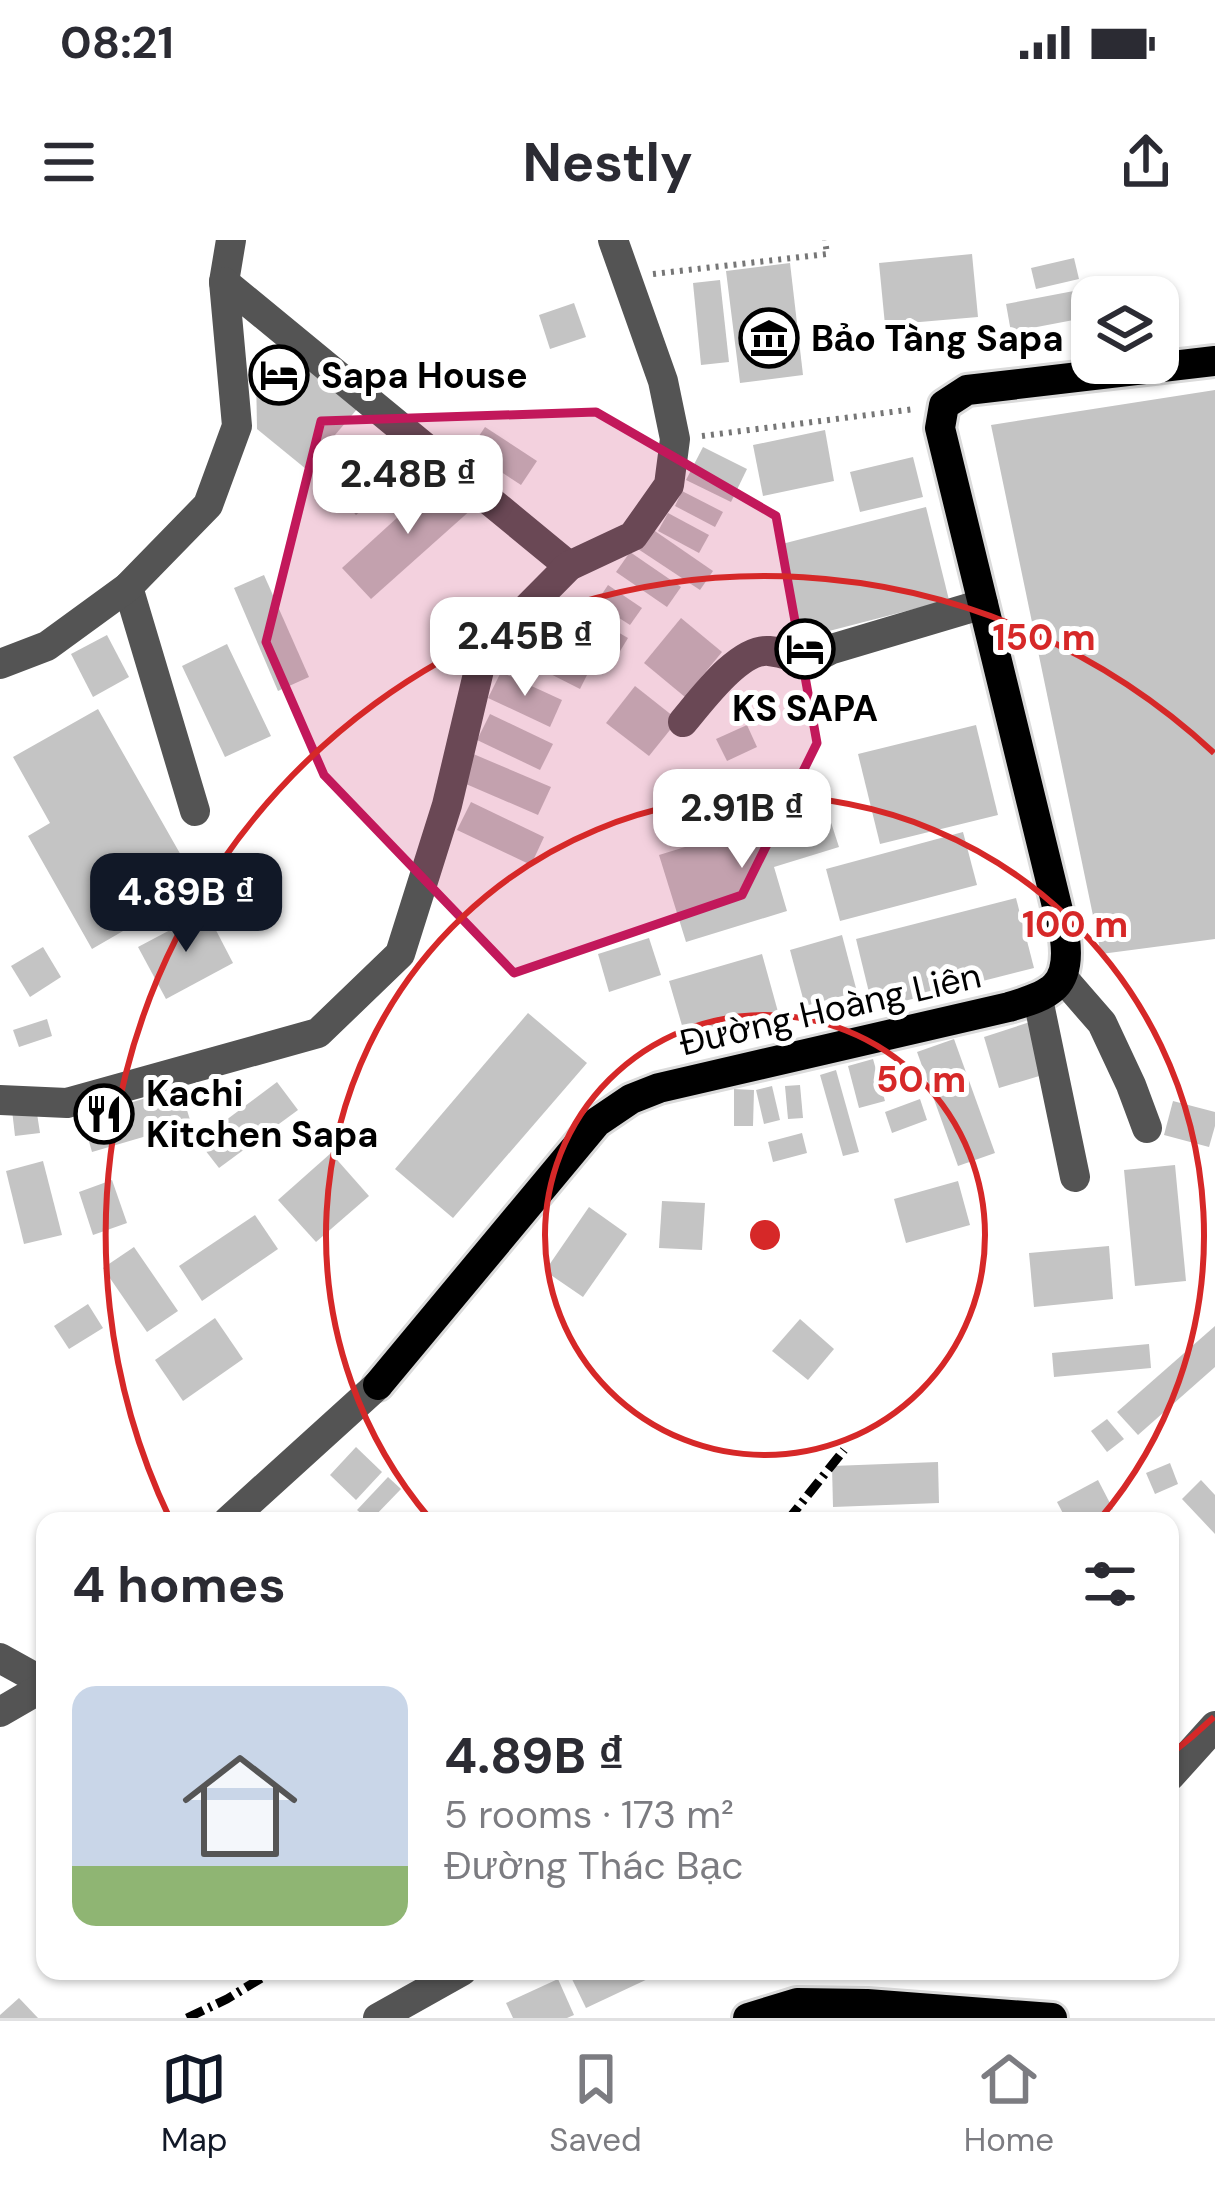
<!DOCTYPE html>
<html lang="en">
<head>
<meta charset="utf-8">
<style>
  :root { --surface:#fff; --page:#f2f2f3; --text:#2b2b33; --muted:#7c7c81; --line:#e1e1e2; --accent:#111827 }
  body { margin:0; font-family:"DM Sans",sans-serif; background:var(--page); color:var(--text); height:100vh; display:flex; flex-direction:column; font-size:45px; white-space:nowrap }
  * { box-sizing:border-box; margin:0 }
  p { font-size:39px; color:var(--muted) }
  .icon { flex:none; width:66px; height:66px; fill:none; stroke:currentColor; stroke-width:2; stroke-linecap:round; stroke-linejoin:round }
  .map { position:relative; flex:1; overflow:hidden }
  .side { position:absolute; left:36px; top:1272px; width:1143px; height:468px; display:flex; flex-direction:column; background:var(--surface); border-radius:24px; box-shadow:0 3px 9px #0004 }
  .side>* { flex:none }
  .tools { position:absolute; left:1071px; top:36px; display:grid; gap:24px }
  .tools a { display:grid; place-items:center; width:108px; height:108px; border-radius:24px; background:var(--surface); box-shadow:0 3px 9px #0004; font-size:60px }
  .price { position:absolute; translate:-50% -102px; padding:0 27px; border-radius:24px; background:#fff; color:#222; font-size:39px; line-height:78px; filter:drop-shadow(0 3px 6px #0008) }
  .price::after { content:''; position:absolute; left:50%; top:72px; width:36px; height:27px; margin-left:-18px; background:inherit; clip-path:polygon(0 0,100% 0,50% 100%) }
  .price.on { background:var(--accent); color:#fff }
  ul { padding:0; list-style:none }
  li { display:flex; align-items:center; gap:36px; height:300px; padding:0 36px }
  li+li { border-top:3px solid var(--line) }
  li span { display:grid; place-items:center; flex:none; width:336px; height:240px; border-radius:24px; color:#555 }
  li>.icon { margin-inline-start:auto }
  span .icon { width:144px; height:144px; fill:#fffc; stroke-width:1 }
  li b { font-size:51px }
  h2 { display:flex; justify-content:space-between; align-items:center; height:144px; padding:0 36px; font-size:51px }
  .status { display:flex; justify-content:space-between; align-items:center; height:84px; padding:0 60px; background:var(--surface); direction:ltr }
  .status svg { height:33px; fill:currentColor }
  header { display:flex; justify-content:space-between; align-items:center; height:156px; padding:0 36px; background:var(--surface); font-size:54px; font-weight:700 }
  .tab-bar { display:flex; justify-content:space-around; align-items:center; height:168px; border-top:3px solid var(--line); background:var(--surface); font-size:33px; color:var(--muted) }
  .tab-bar a { display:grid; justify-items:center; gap:6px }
  .tab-bar .on { color:var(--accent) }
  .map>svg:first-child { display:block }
  .building { fill:#c4c4c4 }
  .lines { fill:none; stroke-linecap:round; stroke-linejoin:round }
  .major-casing { stroke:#dbdbdb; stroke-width:36 }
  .path { stroke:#767676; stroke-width:6; stroke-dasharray:3 6; stroke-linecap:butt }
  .minor { stroke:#545454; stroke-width:30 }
  .major { stroke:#000; stroke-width:30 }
  .rail { stroke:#000; stroke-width:9; stroke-dasharray:18 6 3 6; stroke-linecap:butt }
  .marked { fill:#c2185b; fill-opacity:0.2; stroke:#c2185b; stroke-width:9; stroke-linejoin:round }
  .ring { fill:none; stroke:#d62828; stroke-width:6 }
  .labels { text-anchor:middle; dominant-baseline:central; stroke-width:10; stroke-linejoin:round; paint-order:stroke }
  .poi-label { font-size:36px; font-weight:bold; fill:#000; stroke:#fff; text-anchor:start }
  .street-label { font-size:36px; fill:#000; stroke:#fff }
  .centre { fill:#d62828; stroke:#fff; stroke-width:6 }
  .ring-label { font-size:36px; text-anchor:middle; font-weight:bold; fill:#d62828; stroke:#fff; stroke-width:10; stroke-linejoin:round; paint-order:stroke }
</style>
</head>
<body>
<div class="status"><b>08:21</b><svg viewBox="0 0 49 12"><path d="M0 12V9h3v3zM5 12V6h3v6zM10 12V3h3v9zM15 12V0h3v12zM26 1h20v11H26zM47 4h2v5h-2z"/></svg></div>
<header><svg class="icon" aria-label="menu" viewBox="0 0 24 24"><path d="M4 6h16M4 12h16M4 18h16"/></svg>Nestly<svg class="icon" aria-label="share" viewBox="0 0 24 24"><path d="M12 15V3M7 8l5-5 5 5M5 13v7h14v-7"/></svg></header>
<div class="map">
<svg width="1215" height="1778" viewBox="0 0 1215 1778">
  <rect width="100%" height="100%" fill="#fff"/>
  <g class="building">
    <polygon points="972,14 978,77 885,85 879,23"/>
    <polygon points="1074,18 1079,39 1036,49 1031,28"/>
    <polygon points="790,23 803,135 740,143 726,31"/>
    <polygon points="720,40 729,122 701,125 693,43"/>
    <polygon points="1079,50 1084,78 1011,92 1006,64"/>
    <polygon points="574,63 586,97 550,109 539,75"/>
    <polygon points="285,110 358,168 306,229 257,189 256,132"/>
    <polygon points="1215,150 1215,699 1101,714 991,185"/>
    <polygon points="485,187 537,221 521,245 469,211"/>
    <polygon points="825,190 834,241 763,256 753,205"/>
    <polygon points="370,200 401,235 356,275 325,239"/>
    <polygon points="703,207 747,229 731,262 686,240"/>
    <polygon points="913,217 923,257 860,272 850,232"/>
    <polygon points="444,235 473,268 371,359 342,328"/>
    <polygon points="682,251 723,272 715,287 675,266"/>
    <polygon points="926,267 949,360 802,398 778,305"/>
    <polygon points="668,273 709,295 699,313 658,291"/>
    <polygon points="652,289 713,331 700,350 638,309"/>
    <polygon points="630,312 681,347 667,367 616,332"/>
    <polygon points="264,335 309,437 278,451 234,348"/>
    <polygon points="608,345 642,368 630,385 596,363"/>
    <polygon points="566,362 628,398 611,426 550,390"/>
    <polygon points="681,378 722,412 685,457 644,423"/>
    <polygon points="107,395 129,437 93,457 71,414"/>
    <polygon points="533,397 591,427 580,449 521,419"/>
    <polygon points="227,404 271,496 225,517 182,426"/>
    <polygon points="501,432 562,460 550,487 488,458"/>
    <polygon points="635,446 678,480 649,516 606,483"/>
    <polygon points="98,469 199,647 92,709 28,596 50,583 13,517"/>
    <polygon points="490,474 553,504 540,530 477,500"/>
    <polygon points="747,485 757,507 727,521 716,499"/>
    <polygon points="976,485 998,575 880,604 858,514"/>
    <polygon points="471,513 551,547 538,575 459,541"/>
    <polygon points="471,562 544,597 531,625 457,590"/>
    <polygon points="825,564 839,607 774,627 787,671 686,702 659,615"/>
    <polygon points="963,592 977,645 840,681 826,629"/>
    <polygon points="1016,658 1034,728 873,769 856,699"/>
    <polygon points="206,671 233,723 166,759 138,707"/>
    <polygon points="842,695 857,752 805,766 790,710"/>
    <polygon points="649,698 661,735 609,752 598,714"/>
    <polygon points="43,707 61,737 30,757 11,726"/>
    <polygon points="762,714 780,779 688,806 669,741"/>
    <polygon points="528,773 587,823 453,978 395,929"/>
    <polygon points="47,779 52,796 19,807 13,790"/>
    <polygon points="1030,782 1046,834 999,848 984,797"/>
    <polygon points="954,799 995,913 958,926 917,812"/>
    <polygon points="873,819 885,861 859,868 848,826"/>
    <polygon points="836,830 859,912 843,916 820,835"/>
    <polygon points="277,842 298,870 219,928 198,901"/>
    <polygon points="800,845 803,878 788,879 785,846"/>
    <polygon points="772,846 780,880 764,884 756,850"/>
    <polygon points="180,848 191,883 92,912 82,877"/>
    <polygon points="734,849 754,850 753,886 734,886"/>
    <polygon points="920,859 927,880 892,893 885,872"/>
    <polygon points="1173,861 1215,872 1215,886 1209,907 1164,895"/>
    <polygon points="36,867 40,893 15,896 12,870"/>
    <polygon points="802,893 807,913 773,922 768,902"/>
    <polygon points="331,913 369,956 316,1002 278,960"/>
    <polygon points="43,921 62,995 24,1004 6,931"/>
    <polygon points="1175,925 1186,1041 1135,1046 1124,930"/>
    <polygon points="112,940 127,983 93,995 79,952"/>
    <polygon points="958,941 970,985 906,1003 894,959"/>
    <polygon points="662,961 705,963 702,1010 659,1008"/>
    <polygon points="589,967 627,994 583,1057 545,1031"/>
    <polygon points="255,975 278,1009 202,1061 179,1026"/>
    <polygon points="1109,1006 1113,1059 1034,1067 1029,1013"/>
    <polygon points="134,1007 178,1071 147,1092 103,1028"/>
    <polygon points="88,1064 103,1088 69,1109 54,1086"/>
    <polygon points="215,1078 243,1119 183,1161 155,1120"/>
    <polygon points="800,1079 834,1109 808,1140 772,1111"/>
    <polygon points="1215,1086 1215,1127 1138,1195 1117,1172"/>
    <polygon points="1149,1104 1151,1128 1054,1137 1052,1113"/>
    <polygon points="1107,1179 1124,1199 1107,1212 1091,1191"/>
    <polygon points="356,1207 382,1232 356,1260 330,1235"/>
    <polygon points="938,1222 939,1263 833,1267 832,1226"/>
    <polygon points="1170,1223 1178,1244 1155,1254 1146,1233"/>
    <polygon points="388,1237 401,1249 370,1281 357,1270"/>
    <polygon points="1098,1240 1113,1269 1090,1281 1067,1281 1057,1262"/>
    <polygon points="1201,1240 1215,1255 1215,1294 1182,1259"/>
    <polygon points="588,1731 649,1731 652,1737 586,1768 572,1739"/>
    <polygon points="558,1739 574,1775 567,1778 513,1778 506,1763"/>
    <polygon points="19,1758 38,1778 0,1778 0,1775"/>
  </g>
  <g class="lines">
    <defs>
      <g id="major">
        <path d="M378,1145L597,882L631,859L659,848L1009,767C1051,755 1071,746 1065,699L940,188L944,165L967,150L1215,121"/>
        <polyline points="748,1778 797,1763 867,1764 1052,1778"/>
      </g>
    </defs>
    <use href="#major" class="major-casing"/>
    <g class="path">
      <polyline points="653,34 827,14 825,0"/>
      <polyline points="702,196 915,169"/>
    </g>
    <g class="minor">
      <polyline points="224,42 231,0"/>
      <polyline points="128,347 195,571"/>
      <polyline points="0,424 47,406 128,347 208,265 237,186 224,42 569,326"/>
      <path d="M683,482C701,461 739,408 769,411C800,414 798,428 832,409L983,364"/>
      <polyline points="1062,737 1102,783 1131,845 1147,888"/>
      <polyline points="1038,759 1075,937"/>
      <polyline points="0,860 67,863 318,793 400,714 447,565 483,413 569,326 633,296 669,245 675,199 663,141 613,0"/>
      <polyline points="228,1281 378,1145"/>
      <polyline points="0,1418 45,1443"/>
      <polyline points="0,1472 45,1446"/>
      <polyline points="1170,1536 1215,1486"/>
      <polyline points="378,1778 462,1731"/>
    </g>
    <use href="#major" class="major"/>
    <g class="rail">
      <polyline points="787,1281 844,1210"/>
      <polyline points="187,1778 227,1759 273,1731"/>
    </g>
  </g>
  <path class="marked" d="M596,172L776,276L817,503L742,655L514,733L324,535L266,402L321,181Z"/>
  <g class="ring">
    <circle cx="765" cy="995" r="220"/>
    <path d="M431 1280A439 439 0 1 1 1099 1280"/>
    <path d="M1214 1477A659 659 0 0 1 1171 1514M170 1279A659 659 0 0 1 1214 513"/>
  </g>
  <defs>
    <symbol id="museum-ring" viewBox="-11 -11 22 22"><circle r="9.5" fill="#fff" stroke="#000" stroke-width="1.5"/><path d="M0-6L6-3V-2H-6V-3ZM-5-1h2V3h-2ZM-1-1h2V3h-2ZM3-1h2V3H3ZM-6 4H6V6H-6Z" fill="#000"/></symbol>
    <symbol id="hotel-ring" viewBox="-11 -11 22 22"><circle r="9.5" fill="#fff" stroke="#000" stroke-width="1.5"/><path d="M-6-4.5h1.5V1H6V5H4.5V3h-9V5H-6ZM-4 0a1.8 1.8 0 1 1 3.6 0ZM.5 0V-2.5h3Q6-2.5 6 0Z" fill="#000"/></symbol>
    <symbol id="restaurant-ring" viewBox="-11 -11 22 22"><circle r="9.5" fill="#fff" stroke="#000" stroke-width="1.5"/><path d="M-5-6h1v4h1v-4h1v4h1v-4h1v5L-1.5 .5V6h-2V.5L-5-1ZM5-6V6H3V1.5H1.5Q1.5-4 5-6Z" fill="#000"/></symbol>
  </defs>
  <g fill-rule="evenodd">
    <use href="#museum-ring" x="736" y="65" width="66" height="66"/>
    <use href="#hotel-ring" x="246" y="102" width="66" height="66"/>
    <use href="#hotel-ring" x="772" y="376" width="66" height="66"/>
    <use href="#restaurant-ring" x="71" y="841" width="66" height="66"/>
  </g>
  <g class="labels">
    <g class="poi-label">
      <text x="811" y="98">Bảo Tàng Sapa</text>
      <text x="321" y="135">Sapa House</text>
      <text x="805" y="468" text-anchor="middle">KS SAPA</text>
      <text x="146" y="853">Kachi<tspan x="146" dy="41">Kitchen Sapa</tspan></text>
    </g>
    <g class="street-label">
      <text transform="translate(830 769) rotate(-13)">Đường Hoàng Liên</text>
    </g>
  </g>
  <circle cx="765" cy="995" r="18" class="centre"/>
  <g class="ring-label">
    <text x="1044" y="410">150 m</text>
    <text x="1075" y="697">100 m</text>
    <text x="921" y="852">50 m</text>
  </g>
</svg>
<div class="tools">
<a><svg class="icon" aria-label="layers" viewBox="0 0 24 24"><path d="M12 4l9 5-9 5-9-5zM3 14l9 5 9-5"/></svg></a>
</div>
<b class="price" style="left:408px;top:297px">2.48B ₫</b>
<b class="price" style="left:525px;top:459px">2.45B ₫</b>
<b class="price" style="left:742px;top:631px">2.91B ₫</b>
<b class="price on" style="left:186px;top:715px">4.89B ₫</b>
<section class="side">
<h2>4 homes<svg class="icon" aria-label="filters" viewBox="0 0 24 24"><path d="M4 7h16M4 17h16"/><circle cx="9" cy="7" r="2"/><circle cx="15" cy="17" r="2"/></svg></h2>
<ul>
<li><span style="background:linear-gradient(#c9d6e8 75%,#8fb573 0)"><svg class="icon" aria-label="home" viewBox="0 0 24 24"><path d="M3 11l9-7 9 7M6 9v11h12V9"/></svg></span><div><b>4.89B ₫</b><p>5 rooms · 173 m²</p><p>Đường Thác Bạc</p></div></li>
</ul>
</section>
</div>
<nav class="tab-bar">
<a class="on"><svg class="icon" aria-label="map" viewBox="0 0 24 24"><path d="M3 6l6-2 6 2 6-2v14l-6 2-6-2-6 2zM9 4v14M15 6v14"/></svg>Map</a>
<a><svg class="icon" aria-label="saved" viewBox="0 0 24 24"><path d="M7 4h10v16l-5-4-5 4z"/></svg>Saved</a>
<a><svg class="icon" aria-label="home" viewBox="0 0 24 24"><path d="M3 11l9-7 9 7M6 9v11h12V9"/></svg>Home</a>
</nav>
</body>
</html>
